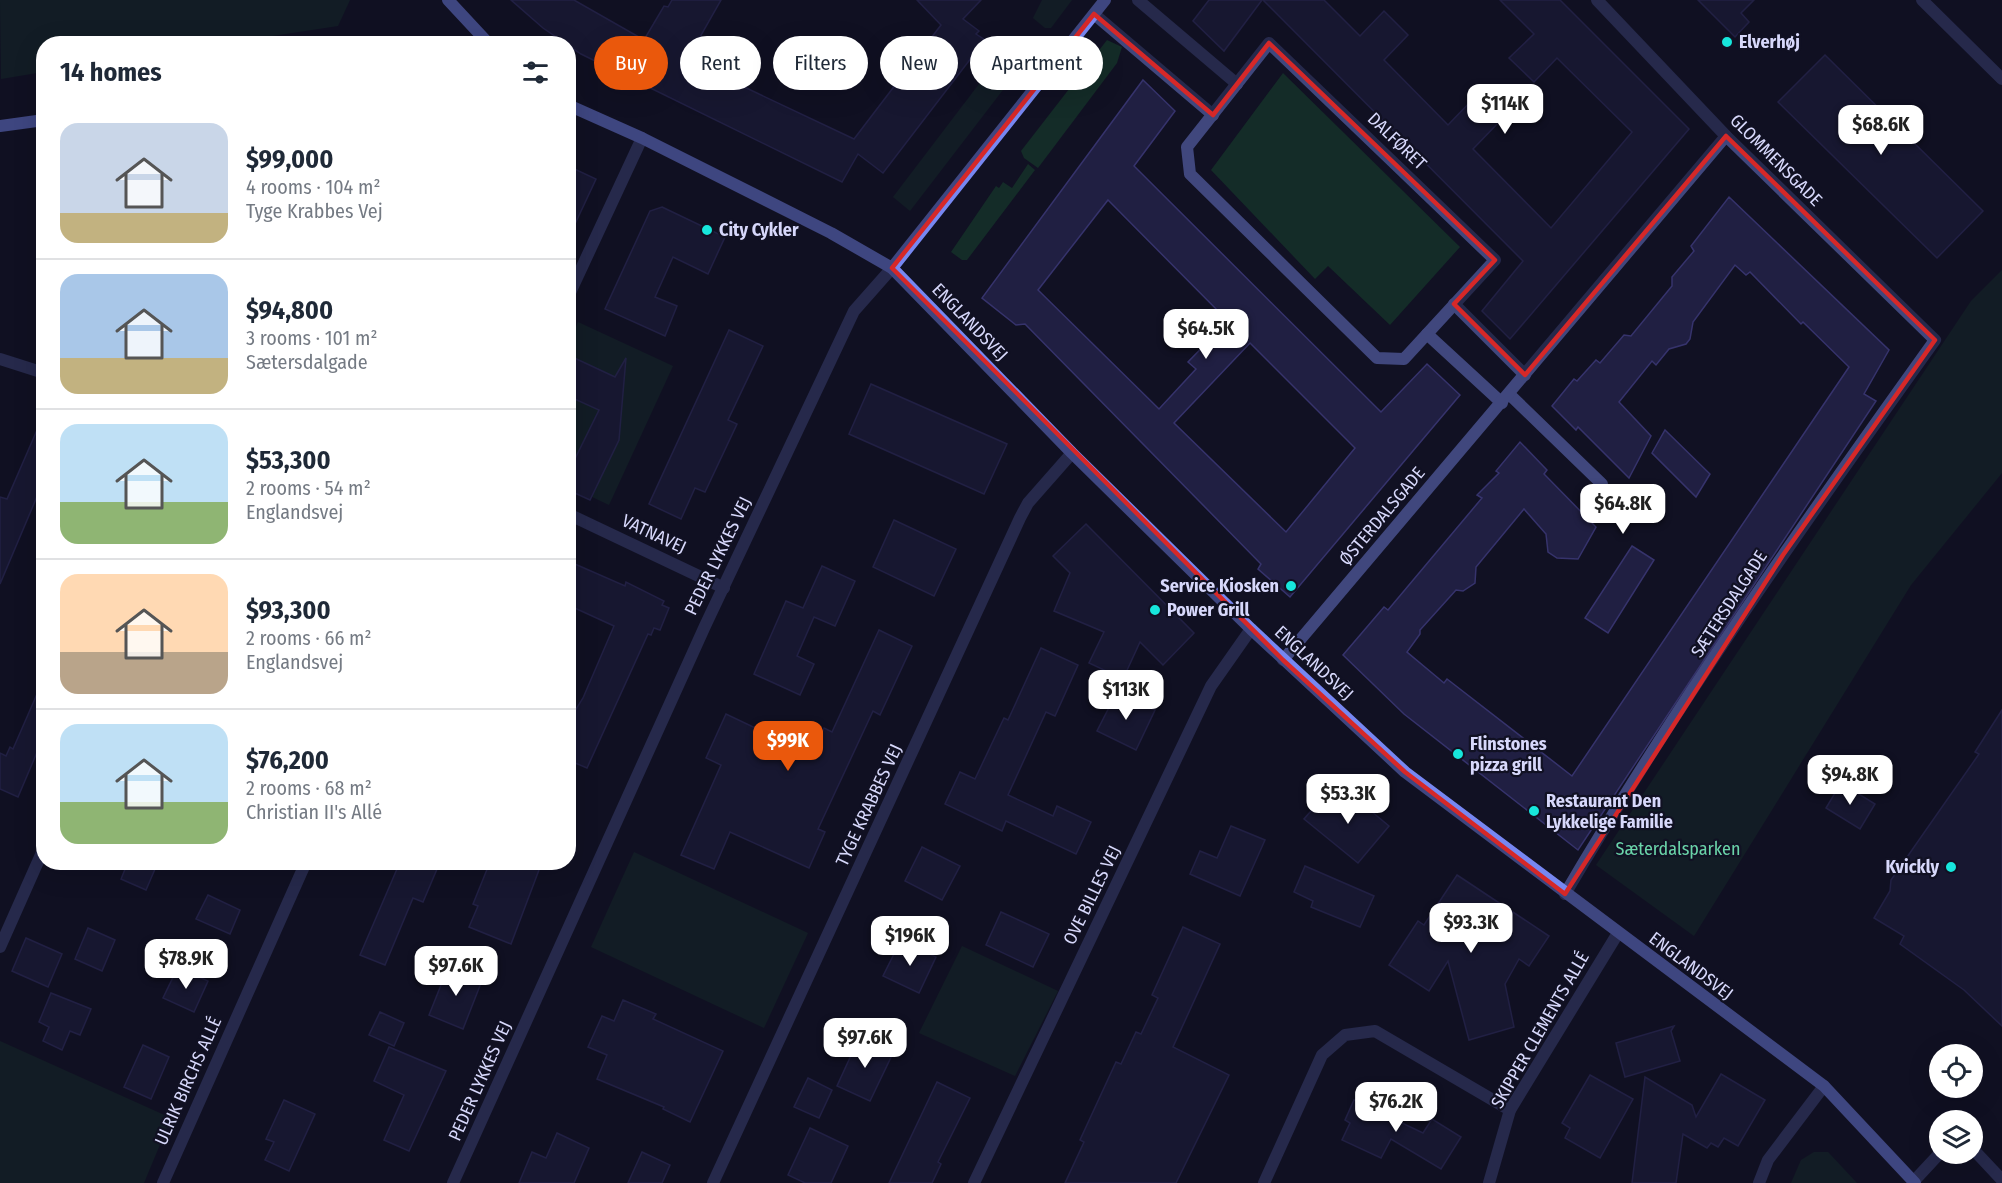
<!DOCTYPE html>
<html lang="en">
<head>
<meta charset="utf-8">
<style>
  :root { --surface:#fff; --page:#f2f2f3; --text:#1f2937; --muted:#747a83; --line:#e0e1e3; --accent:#ea580c }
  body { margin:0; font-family:"Fira Sans Condensed",sans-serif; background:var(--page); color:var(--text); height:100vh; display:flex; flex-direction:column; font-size:22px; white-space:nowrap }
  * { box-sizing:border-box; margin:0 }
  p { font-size:20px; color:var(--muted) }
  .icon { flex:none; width:33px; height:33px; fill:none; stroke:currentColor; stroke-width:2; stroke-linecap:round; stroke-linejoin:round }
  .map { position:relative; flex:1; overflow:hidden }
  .drawer { position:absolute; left:36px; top:36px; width:540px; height:834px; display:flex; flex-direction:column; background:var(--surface); border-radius:24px; box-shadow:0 6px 24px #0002 }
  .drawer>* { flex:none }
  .guide { position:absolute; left:594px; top:36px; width:570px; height:54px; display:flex; gap:12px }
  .controls { position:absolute; left:1929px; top:1044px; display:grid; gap:12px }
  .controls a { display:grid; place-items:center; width:54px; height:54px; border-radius:50%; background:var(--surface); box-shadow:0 6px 24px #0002; font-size:30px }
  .price { position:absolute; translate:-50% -51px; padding:0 14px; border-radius:12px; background:#fff; color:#222; font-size:20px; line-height:39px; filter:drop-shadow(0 2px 3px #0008) }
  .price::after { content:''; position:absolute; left:50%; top:36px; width:18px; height:14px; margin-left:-9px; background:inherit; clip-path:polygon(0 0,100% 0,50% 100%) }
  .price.on { background:var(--accent); color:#fff }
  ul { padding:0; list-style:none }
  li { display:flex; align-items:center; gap:18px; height:150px; padding:0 24px }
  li+li { border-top:2px solid var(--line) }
  li span { display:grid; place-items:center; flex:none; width:168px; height:120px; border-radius:18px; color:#555 }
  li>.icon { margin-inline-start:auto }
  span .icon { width:72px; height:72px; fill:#fffc; stroke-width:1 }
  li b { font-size:26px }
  h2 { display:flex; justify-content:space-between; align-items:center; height:72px; padding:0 24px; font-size:26px }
  .pill { padding:0 21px; border-radius:27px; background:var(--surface); box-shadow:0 6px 24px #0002; font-size:21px; line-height:54px }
  .pill.on { background:var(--accent); color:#fff }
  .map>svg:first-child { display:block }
  .green { fill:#142c28 }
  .building { fill:#201f42; stroke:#36336c; stroke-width:1.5; fill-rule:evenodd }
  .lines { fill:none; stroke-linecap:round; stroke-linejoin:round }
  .lane { stroke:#40477d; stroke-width:12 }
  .street { stroke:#40477d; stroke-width:12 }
  .secondary { stroke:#7787f1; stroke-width:12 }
  .marked { fill:none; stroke:#d62828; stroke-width:4.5; stroke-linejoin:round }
  .poi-dot { fill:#17e6dc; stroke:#111123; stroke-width:2 }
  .labels { text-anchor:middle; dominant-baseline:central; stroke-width:4.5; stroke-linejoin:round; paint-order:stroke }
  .poi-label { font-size:18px; font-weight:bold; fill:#d7d8fb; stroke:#111123; text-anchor:start }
  .street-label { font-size:18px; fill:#d7d8fb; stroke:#111123 }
  .park-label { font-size:18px; fill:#6ad4a9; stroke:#111123 }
</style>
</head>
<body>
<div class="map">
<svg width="2002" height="1183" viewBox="0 0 2002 1183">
  <rect width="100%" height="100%" fill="#111123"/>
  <g class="green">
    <polygon points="0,0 350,0 338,26 226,43 44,44 43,72 1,79"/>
    <polygon points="1042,0 1072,0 1051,28 1045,28 1033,18"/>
    <polygon points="1014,38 1029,42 1033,47 1032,52 910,211 893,197"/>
    <polygon points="1107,40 1122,47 1117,63 1038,168 1024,158 1021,151"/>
    <polygon points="1283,73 1460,247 1390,325 1328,266 1315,279 1211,170"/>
    <polygon points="1028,164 1035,170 967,260 962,260 951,252 996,186 999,188 1003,182 1012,188"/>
    <polygon points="2002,270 2002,473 1911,585 1694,936 1596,865 1971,301"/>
    <polygon points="578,322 673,366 609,505 569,486 569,344"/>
    <polygon points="634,852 808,933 764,1028 591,947"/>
    <polygon points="962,946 1058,991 1015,1076 919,1033"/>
    <polygon points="0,1041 171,1118 144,1183 0,1183"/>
    <polygon points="1814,1152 1828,1152 1857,1183 1791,1183 1801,1160"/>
  </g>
  <g class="building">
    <polygon points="511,0 574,0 644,40 664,6 668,7 672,0 721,0 687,60 854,139 941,25 917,0 981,0 963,19 979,31 976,34 985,40 883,173 858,154 842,182 581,54 543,28"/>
    <polygon points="1209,0 1262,0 1224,51 1193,21"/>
    <polygon points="1263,0 1324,0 1360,36 1384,11 1408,35 1384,60 1448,125 1474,98 1499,122 1473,149 1551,228 1632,132 1557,58 1534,82 1509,58 1534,34 1500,0 1560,0 1689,129 1510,339 1482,311 1523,261"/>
    <polygon points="1698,0 1754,0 1741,13 1749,22 1735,37"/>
    <polygon points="1825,55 1983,211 1937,258 1778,102"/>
    <path d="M1143,80L1175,111L1134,166L1381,412L1427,364L1460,395L1290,597L1258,569L1261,564L1025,324L1016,325L982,298ZM1108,200L1228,321L1188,362L1196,369L1159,409L1038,290ZM1250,343L1355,448L1286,532L1174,423Z"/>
    <polygon points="568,166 596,179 568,239"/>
    <polygon points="1729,197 1889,350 1864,394 1876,401 1578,850 1404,714 1343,655 1384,607 1388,610 1482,498 1477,495 1499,473 1496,471 1520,442 1547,470 1544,474 1596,527 1578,559 1557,558 1548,552 1546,534 1524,509 1476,567 1475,583 1463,591 1456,590 1420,630 1420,634 1407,652 1444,683 1447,679 1572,776 1849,367 1803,322 1801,324 1750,272 1746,275 1735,265 1693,322 1690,339 1686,344 1669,349 1656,365 1652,361 1619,402 1651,436 1629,478 1578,427 1576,430 1552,406 1574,379 1577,381 1596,360 1600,363 1624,335 1631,336 1672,286 1672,277 1694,251 1691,246"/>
    <polygon points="662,207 725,237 708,274 673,257 655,297 677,306 665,336 605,309 650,211"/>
    <polygon points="729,330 763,346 728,420 737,424 705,492 695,488 681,519 649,504"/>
    <polygon points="568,355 615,377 626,358 619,440 590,500 568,490 568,473 599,410 568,396"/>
    <polygon points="871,384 1007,444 984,494 849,434"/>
    <polygon points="44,414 44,480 0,584 0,497 7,499"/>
    <polygon points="1665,430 1710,474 1696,497 1652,453"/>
    <polygon points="894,520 956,549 934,596 873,567"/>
    <polygon points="1086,524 1194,633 1163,665 1140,642 1123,679 1089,663 1104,632 1054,611 1070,573 1053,556"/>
    <polygon points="1632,546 1654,560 1608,633 1585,618"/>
    <polygon points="568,561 625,586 626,582 664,601 662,605 669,608 660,630 654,628 651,635 648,634 587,768 568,760 568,708 575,711 583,698 614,626 568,605"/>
    <polygon points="822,566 855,581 835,626 814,617 797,656 814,664 800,695 754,674 786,601 803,608"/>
    <polygon points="879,630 912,646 880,715 873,711 818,829 825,832 809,868 730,832 714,869 681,855 721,765 706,758 726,714 812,755 824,728 832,732"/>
    <polygon points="1041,648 1078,665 1055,716 1046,712 1008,795 1053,816 1057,806 1091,822 1076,854 1006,821 1002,831 945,804 960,772 975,779 1004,718 1008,720"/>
    <polygon points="44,678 44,753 38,750 18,797 0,789 0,753 6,756 10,747 13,749"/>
    <polygon points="1117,692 1155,710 1136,750 1097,731"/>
    <polygon points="2002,710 2002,1026 1964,990 1900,944 1904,936 1874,918 1890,891 1891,880 1979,754 1975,752"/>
    <polygon points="1841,783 1875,804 1860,829 1826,808"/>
    <polygon points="1347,791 1389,826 1358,863 1304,819 1325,795 1336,804"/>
    <polygon points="1231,826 1265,840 1240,896 1190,874 1200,851 1217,858"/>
    <polygon points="922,847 960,866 942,900 905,881"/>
    <polygon points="128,862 158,862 146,890 121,879"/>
    <polygon points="400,862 440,862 423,902 413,898 385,965 360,955"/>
    <polygon points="490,862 542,862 511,944 469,927 478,906 473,904"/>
    <polygon points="1305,866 1374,896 1360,927 1311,907 1313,901 1294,892"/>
    <polygon points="1457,875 1549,936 1529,966 1519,959 1505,984 1514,1027 1469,1040 1448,961 1429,991 1389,965 1418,921 1424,925"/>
    <polygon points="208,895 240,910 230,934 196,919"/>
    <polygon points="1001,912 1049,934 1033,967 986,945"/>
    <polygon points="1183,927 1220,944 1173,1047 1229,1075 1176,1183 1065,1183 1084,1142 1080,1140 1116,1062 1121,1064 1136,1032 1141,1034 1158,998 1152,995"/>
    <polygon points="88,928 115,940 102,971 75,959"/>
    <polygon points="26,938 62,954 48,987 12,971"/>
    <polygon points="901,940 936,957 919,993 883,976"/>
    <polygon points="449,965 483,978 463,1029 429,1015"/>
    <polygon points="178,967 208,981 194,1012 163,998"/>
    <polygon points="51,993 91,1009 80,1035 70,1031 62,1050 43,1041 49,1027 39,1022"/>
    <polygon points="623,1000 656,1014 653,1019 723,1051 690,1122 663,1109 664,1107 597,1079 607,1055 588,1047 602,1016 614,1021"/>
    <polygon points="380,1012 404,1023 394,1046 369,1035"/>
    <polygon points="1674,1026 1671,1031 1680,1061 1625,1077 1616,1043"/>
    <polygon points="859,1038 893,1053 870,1101 837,1086"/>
    <polygon points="143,1045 169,1057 151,1099 124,1087"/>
    <polygon points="389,1047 446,1071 409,1151 384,1140 404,1095 374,1081"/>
    <polygon points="1721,1074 1765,1100 1738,1146 1724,1138 1718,1147 1711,1143 1707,1148 1683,1134 1676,1183 1632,1183 1645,1077 1692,1105 1696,1117"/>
    <polygon points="1590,1075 1633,1099 1600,1158 1565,1138 1570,1128 1562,1123"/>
    <polygon points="808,1078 832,1090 819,1118 794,1107"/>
    <polygon points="937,1082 970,1098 938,1162 941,1164 932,1183 889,1183"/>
    <polygon points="1362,1094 1387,1105 1383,1114 1423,1133 1432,1119 1461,1137 1441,1169 1391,1139 1381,1158 1342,1140 1350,1123 1345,1120 1354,1100 1358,1101"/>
    <polygon points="284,1100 315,1114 289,1171 265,1160 274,1142 266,1139"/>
    <polygon points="810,1128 848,1146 831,1183 805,1183 788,1175"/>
    <polygon points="557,1133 589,1148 574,1183 519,1183 532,1152 546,1158"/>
    <polygon points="642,1152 670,1165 662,1183 628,1183"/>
  </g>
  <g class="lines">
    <g class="lane">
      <polyline points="1972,1148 2002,1180"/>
      <polyline points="1913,1182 1940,1153"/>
    </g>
    <g class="street">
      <polyline points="1138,0 1237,84"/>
      <polyline points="1922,0 2002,79"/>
      <polyline points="1094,14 1213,115"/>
      <polygon points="1269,43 1495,260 1404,359 1377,358 1190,174 1187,147"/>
      <polyline points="568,297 642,138"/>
      <polyline points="1454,304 1525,375"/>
      <polyline points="1427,334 1502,403"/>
      <polyline points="0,359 44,373"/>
      <polyline points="1509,394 1602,484"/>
      <polyline points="568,514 724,588"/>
      <polyline points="1283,660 1726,136"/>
      <path d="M1565,894C1677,703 1806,520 1935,340L1726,136L1597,0"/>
      <polyline points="0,947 44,848"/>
      <polyline points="163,1183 306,862"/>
      <polyline points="453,1183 705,626 854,311 892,268"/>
      <polyline points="713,1183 1020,518 1028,503 1072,453"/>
      <polyline points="974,1183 1211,686 1251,629"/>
      <polyline points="1264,1183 1322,1055 1345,1035 1375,1031 1510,1110"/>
      <polyline points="1489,1183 1510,1110 1618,933"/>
      <polyline points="1759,1183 1768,1160 1824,1086"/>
    </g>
    <g class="secondary">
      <polyline points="448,0 489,44"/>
      <polyline points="568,105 642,138 831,233 892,268 1072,453 1251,629 1405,772 1824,1086 1915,1183"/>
      <polyline points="0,126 44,120"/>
      <polyline points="892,268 1105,0"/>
    </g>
  </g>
  <path d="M0 0H2002V1183H0ZM1094,14L1213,115L1269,43L1495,260L1454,304L1525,375L1726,136L1935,340L1783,555L1565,894L1405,772L1283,660L892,268Z" fill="#111123" fill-opacity=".55" fill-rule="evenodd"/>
  <path class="marked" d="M1094,14L1213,115L1269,43L1495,260L1454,304L1525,375L1726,136L1935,340L1783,555L1565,894L1405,772L1283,660L892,268Z"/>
  <g class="poi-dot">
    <circle cx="1727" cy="42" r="6"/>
    <circle cx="707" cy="230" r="6"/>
    <circle cx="1291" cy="586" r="6"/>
    <circle cx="1155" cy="610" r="6"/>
    <circle cx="1458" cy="754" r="6"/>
    <circle cx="1534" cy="811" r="6"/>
    <circle cx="1951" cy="867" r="6"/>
  </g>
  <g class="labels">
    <g class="poi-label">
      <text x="1739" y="42">Elverhøj</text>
      <text x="719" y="230">City Cykler</text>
      <text x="1279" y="586" text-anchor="end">Service Kiosken</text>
      <text x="1167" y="610">Power Grill</text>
      <text x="1470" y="744">Flinstones<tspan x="1470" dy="21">pizza grill</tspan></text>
      <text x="1546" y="801">Restaurant Den<tspan x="1546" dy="21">Lykkelige Familie</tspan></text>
      <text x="1939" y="867" text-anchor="end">Kvickly</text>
    </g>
    <g class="street-label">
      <text transform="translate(1397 141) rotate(44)">DALFØRET</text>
      <text transform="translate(1776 160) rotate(45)">GLOMMENSGADE</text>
      <text transform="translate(970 322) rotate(46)">ENGLANDSVEJ</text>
      <text transform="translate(1382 516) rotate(-50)">ØSTERDALSGADE</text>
      <text transform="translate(654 534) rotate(25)">VATNAVEJ</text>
      <text transform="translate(718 556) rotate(-64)">PEDER LYKKES VEJ</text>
      <text transform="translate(1729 604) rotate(-57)">SÆTERSDALGADE</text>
      <text transform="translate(1314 663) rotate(43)">ENGLANDSVEJ</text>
      <text transform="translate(869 805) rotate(-65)">TYGE KRABBES VEJ</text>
      <text transform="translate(1092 895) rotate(-64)">OVE BILLES VEJ</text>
      <text transform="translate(1691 966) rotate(37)">ENGLANDSVEJ</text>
      <text transform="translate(1540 1030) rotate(-60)">SKIPPER CLEMENTS ALLÉ</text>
      <text transform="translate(188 1081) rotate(-66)">ULRIK BIRCHS ALLÉ</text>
      <text transform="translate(480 1081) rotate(-66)">PEDER LYKKES VEJ</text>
    </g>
    <g class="park-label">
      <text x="1678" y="849">Sæterdalsparken</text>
    </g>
  </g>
</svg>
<div class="controls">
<a><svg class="icon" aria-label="locate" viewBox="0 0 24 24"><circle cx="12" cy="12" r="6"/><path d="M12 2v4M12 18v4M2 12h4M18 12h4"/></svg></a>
<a><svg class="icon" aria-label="layers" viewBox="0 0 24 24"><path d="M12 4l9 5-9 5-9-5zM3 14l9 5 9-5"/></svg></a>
</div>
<b class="price" style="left:1505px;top:135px">$114K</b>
<b class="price" style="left:1881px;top:156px">$68.6K</b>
<b class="price" style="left:1206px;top:360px">$64.5K</b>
<b class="price" style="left:1623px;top:535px">$64.8K</b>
<b class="price" style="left:1126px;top:721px">$113K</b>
<b class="price on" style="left:788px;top:772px">$99K</b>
<b class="price" style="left:1850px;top:806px">$94.8K</b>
<b class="price" style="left:1348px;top:825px">$53.3K</b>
<b class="price" style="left:1471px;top:954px">$93.3K</b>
<b class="price" style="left:910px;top:967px">$196K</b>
<b class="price" style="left:186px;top:990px">$78.9K</b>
<b class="price" style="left:456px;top:997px">$97.6K</b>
<b class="price" style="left:865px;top:1069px">$97.6K</b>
<b class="price" style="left:1396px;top:1133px">$76.2K</b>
<div class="guide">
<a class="pill on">Buy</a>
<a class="pill">Rent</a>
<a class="pill">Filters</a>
<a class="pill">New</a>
<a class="pill">Apartment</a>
</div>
<section class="drawer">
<h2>14 homes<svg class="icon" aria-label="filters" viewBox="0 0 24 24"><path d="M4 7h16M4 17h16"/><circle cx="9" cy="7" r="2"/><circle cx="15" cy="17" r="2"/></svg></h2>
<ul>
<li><span style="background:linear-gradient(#c9d6e8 75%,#c2b280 0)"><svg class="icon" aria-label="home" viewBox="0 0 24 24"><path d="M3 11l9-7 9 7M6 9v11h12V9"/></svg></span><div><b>$99,000</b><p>4 rooms · 104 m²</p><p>Tyge Krabbes Vej</p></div></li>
<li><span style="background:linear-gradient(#a9c7e8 70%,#c2b280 0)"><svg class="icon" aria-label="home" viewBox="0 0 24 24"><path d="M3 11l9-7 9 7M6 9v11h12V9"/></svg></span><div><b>$94,800</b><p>3 rooms · 101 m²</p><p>Sætersdalgade</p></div></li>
<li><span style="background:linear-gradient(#bfe0f5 65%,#8fb573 0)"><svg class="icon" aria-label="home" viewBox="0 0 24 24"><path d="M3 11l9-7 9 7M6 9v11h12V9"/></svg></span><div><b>$53,300</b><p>2 rooms · 54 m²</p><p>Englandsvej</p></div></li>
<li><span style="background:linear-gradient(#ffd9b3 65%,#b9a48a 0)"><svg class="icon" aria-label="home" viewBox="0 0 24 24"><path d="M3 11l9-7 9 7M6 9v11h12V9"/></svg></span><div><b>$93,300</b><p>2 rooms · 66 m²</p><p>Englandsvej</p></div></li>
<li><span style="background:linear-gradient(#bfe0f5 65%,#8fb573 0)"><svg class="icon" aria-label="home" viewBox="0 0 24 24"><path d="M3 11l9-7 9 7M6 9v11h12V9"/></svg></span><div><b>$76,200</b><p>2 rooms · 68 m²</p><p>Christian II's Allé</p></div></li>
</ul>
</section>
</div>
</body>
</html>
